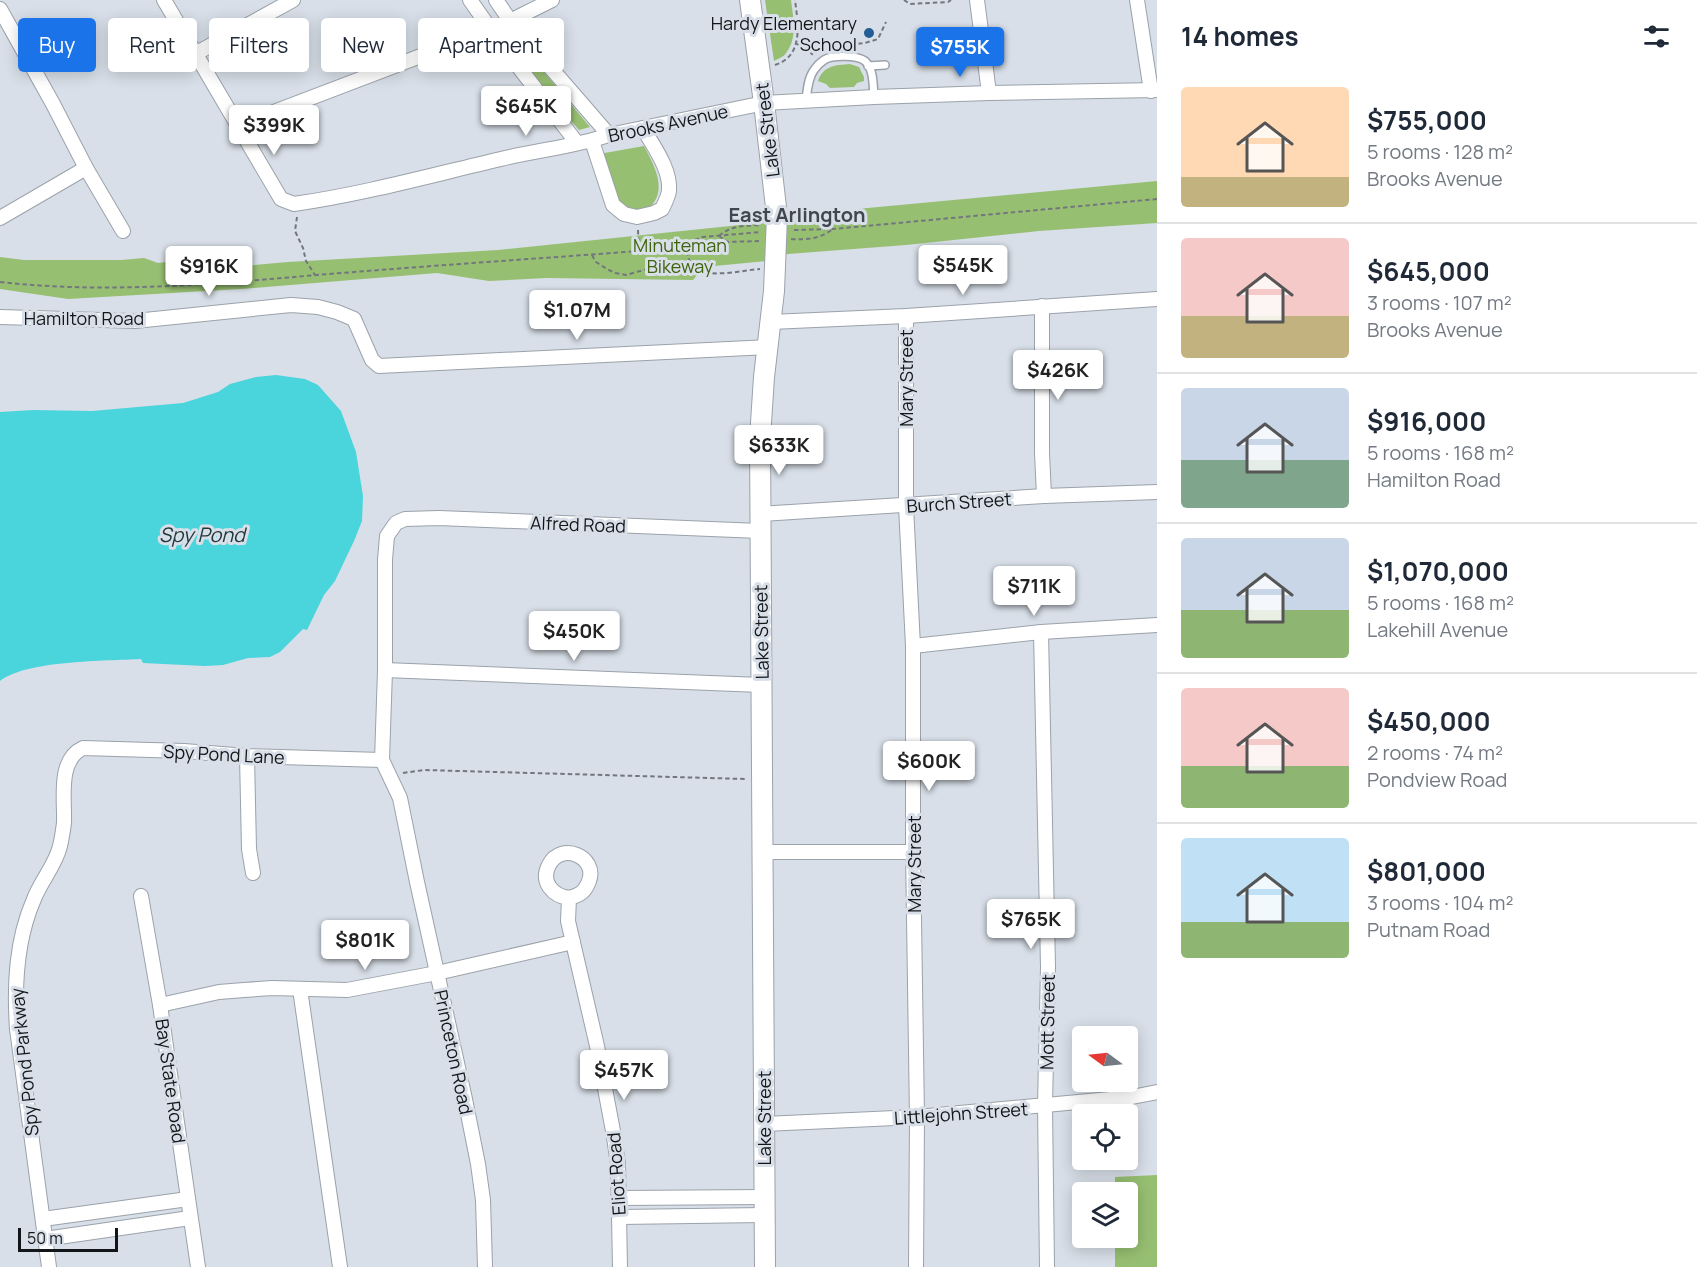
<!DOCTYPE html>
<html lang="en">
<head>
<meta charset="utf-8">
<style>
  :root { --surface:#fff; --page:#f6f6f7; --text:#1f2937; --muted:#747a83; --line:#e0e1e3; --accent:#1a73e8 }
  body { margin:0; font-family:Manrope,sans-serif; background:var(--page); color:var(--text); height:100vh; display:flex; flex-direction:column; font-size:22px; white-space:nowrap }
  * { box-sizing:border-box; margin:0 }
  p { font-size:20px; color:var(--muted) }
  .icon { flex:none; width:33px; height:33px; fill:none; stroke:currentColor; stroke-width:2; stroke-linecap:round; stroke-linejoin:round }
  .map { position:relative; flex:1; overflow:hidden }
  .sheet { display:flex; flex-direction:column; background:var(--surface); width:540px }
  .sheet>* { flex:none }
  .hud { position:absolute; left:18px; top:18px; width:570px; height:54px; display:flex; gap:12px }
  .needle { width:39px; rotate:285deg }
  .controls { position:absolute; left:1072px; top:1026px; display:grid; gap:12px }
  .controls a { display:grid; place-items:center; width:66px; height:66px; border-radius:6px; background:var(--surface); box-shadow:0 3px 15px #0003; font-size:30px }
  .scale { position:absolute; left:18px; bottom:15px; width:100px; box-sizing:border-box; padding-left:6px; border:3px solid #131619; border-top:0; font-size:16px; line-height:21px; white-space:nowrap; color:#131619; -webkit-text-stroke:4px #d8dfe8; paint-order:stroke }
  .price { position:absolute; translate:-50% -51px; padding:0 14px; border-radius:6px; background:#fff; color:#222; font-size:20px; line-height:39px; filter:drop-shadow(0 2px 3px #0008) }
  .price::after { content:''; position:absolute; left:50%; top:36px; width:18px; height:14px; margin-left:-9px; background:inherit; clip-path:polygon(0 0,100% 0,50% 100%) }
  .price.on { background:var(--accent); color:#fff }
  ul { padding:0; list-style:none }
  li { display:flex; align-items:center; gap:18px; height:150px; padding:0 24px }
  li+li { border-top:2px solid var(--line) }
  li span { display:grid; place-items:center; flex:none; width:168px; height:120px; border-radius:6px; color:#555 }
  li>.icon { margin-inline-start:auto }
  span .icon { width:72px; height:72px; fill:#fffc; stroke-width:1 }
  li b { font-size:26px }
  h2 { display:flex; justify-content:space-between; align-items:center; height:72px; padding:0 24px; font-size:26px }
  .tag { padding:0 21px; border-radius:6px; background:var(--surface); box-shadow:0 3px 15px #0003; font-size:21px; line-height:54px }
  .tag.on { background:var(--accent); color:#fff }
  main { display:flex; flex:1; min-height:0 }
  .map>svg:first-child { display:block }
  .green { fill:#97bf72 }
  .water { fill:#4ad4dc }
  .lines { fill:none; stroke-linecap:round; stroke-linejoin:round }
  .lane-casing { stroke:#9ba2aa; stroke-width:10 }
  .street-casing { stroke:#9ba2aa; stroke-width:16 }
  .secondary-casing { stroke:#9ba2aa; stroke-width:22 }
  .path { stroke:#72777d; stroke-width:2; stroke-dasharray:4.5 3; stroke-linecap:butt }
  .lane { stroke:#fff; stroke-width:7 }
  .street { stroke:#fff; stroke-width:14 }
  .secondary { stroke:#fff; stroke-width:20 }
  .poi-dot { fill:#245d95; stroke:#d8dfe8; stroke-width:2 }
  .labels { text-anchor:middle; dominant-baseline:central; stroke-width:6; stroke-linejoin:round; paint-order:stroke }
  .poi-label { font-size:18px; fill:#131619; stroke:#d8dfe8; text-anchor:end }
  .street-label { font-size:18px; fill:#131619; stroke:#d8dfe8 }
  .park-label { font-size:18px; fill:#3e630c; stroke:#d8dfe8 }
  .neighbourhood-label { font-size:20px; font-weight:bold; fill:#41474e; stroke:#d8dfe8 }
  .water-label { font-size:20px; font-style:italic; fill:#21393a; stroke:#d8dfe8 }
</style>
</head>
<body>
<main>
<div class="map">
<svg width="1157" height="1267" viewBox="0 0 1157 1267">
  <rect width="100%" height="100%" fill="#d8dfe8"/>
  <g class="green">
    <path d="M765,0H791C793,16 798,39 786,53C784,57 777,59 774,61Z"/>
    <polygon points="505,30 513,35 590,127 579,130 544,90 502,34"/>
    <path d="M850,64L859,67L864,77V81L857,83L854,87L830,88L826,84L818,81C823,66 835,65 850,64Z"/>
    <path d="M644,146C653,163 668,189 651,206C648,209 642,211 638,212L621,208L599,154Z"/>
    <polygon points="1157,181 1157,223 1039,231 906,245 788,254 767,261 704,267 693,280 546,278 489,281 437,273 241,289 68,299 0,289 0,257 24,260 121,260 144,258 158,263 191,259 222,252 222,268 288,262 498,250 769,222 790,216 846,210"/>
    <polygon points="1157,1175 1157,1267 1115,1267 1115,1238 1128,1238 1128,1192 1115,1192 1115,1177"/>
  </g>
  <path class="water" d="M276,375L305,379L318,385L341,411L356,452L363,496L362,521L354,541L335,581L324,595L307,630L303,629L280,652L270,657L248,658L223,665L205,666L143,663L141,659C106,661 27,660 0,681V412L33,410L92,411L183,403L218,392L230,384L256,377Z"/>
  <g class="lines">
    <defs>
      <g id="lane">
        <polyline points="868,66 885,65"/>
        <path d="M806,101C807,91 808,78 814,70C816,67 821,62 824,60C832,55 857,55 865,61C874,69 873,86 874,97"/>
      </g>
      <g id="street">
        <path d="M164,0L281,199L294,204C364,194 432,175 501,159C537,150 574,147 609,135L764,103L874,97L989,93L1157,90"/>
        <polyline points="470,0 498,40 577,143"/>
        <polyline points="496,0 511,22 609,135"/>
        <polyline points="977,0 989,93"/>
        <polyline points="1137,0 1151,91"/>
        <polyline points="0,9 53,104 86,168 123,231"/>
        <polyline points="195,54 293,0"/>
        <polyline points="237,126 502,25 552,0"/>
        <path d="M592,141L613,205L624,214L637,217L654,213L662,209C665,203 668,197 669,191C671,169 653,146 643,128"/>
        <polyline points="0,218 86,168"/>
        <polyline points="1042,306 1042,453 1044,496"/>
        <polyline points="906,316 906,506 913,646 913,852 917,1117 916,1267"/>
        <polyline points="0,317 135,321 291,305 318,307 337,312 354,319 372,360 379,366 768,347"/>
        <polyline points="770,322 906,316 1157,299"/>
        <polyline points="760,514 1044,496 1157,492"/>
        <polyline points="1041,632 1048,967 1045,1106 1047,1267"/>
        <polyline points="913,646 1041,632 1157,625"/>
        <polyline points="385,670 761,685"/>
        <polyline points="247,756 249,849 253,873"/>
        <polyline points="762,852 913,852"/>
        <polyline points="141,896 160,1005 198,1267"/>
        <path d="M569,898C580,895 585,892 589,881C598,857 561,841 549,865C540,882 553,896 569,898L568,921L597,1046L613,1131L618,1164L620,1267"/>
        <polyline points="300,989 340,1267"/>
        <polyline points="160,1005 219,992 244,990 272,988 347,990 437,973 573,942"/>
        <polyline points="764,1124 917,1117 1132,1097 1157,1092"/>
        <polyline points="619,1198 764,1197"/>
        <polyline points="620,1217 764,1215"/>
        <polyline points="43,1219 188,1199"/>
        <polyline points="45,1239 190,1218"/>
        <path d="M49,1267L17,1029C14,985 16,940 34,899C41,881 56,864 60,846C62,838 63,830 64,823C65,800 57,760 83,748L184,751L247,756L382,760"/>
        <polyline points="485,1267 483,1200 478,1164 465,1099 417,882 400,798 382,760 385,670 385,560 387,536 396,523 405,519 439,518 760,531"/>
      </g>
      <polyline id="secondary" points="750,0 764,103 777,216 774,291 764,377 760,438 765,1267"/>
    </defs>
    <use href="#lane" class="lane-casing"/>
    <use href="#street" class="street-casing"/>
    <use href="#secondary" class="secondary-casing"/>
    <g class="path">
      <polyline points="904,0 910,4 948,2 951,0"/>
      <polyline points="797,44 806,48 814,56"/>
      <polyline points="843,45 865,43 878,39 886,22"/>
      <path d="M775,65C804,56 798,24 795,0"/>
      <polyline points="297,217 295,231 303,248 306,261 315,275"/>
      <polyline points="792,222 819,223 830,228"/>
      <polyline points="638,230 639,251"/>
      <polyline points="794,230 833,229 1157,199"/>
      <path d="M719,236C731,225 746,226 761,225"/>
      <polyline points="719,236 728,242 759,241"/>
      <path d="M791,239C807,240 819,239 833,229"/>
      <path d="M684,244C687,251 688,261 693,266C706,280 743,270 760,269"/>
      <polyline points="592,255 596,262 607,269 615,273 626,275 661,265 696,269"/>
      <path d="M0,282C106,294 212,284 317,275C425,266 532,259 639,251L675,247L703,237L761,232"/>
      <polyline points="403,773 424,770 745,779"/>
    </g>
    <use href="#lane" class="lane"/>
    <use href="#street" class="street"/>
    <use href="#secondary" class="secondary"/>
  </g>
  <circle class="poi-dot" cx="869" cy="33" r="6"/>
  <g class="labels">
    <g class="poi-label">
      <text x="857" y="23">Hardy Elementary<tspan x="857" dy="21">School</tspan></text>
    </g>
    <g class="street-label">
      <text transform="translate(668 123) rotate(-12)">Brooks Avenue</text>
      <text transform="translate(767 130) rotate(-97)">Lake Street</text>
      <text x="84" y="318">Hamilton Road</text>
      <text transform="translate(906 378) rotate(-90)">Mary Street</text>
      <text transform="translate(959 502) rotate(-4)">Burch Street</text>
      <text transform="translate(578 524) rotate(2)">Alfred Road</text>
      <text transform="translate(761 632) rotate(-91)">Lake Street</text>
      <text transform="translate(224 754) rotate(3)">Spy Pond Lane</text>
      <text transform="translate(914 864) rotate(-90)">Mary Street</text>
      <text transform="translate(1047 1022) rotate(-89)">Mott Street</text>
      <text transform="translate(454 1052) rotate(78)">Princeton Road</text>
      <text transform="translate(24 1062) rotate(-96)">Spy Pond Parkway</text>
      <text transform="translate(171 1081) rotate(82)">Bay State Road</text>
      <text transform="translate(961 1113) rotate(-4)">Littlejohn Street</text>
      <text transform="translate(764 1118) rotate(-90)">Lake Street</text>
      <text transform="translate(616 1174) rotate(-94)">Eliot Road</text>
    </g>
    <g class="park-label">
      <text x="680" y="245">Minuteman<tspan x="680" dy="21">Bikeway</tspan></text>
    </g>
    <g class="neighbourhood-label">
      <text x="797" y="214">East Arlington</text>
    </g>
    <g class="water-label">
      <text x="202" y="534">Spy Pond</text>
    </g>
  </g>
</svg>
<div class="controls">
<a><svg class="needle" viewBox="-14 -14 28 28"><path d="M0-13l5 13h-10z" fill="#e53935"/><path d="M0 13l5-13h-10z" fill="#747a83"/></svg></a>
<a><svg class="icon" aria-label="locate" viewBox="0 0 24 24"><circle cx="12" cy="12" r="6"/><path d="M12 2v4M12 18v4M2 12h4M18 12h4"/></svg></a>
<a><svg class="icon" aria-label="layers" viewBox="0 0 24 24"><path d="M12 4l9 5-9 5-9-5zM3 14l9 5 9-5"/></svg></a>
</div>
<div class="scale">50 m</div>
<b class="price on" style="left:960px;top:78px">$755K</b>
<b class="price" style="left:526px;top:137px">$645K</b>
<b class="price" style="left:274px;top:156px">$399K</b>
<b class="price" style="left:963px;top:296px">$545K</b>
<b class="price" style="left:209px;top:297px">$916K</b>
<b class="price" style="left:577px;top:341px">$1.07M</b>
<b class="price" style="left:1058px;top:401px">$426K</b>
<b class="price" style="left:779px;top:476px">$633K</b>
<b class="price" style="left:1034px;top:617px">$711K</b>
<b class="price" style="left:574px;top:662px">$450K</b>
<b class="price" style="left:929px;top:792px">$600K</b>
<b class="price" style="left:1031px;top:950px">$765K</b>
<b class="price" style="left:365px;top:971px">$801K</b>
<b class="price" style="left:624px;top:1101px">$457K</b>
<div class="hud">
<a class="tag on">Buy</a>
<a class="tag">Rent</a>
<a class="tag">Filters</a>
<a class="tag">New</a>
<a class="tag">Apartment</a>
</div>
</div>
<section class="sheet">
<h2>14 homes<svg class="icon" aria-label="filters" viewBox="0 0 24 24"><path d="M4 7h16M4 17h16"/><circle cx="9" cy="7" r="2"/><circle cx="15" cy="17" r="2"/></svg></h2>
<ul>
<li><span style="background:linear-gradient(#ffd9b3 75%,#c2b280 0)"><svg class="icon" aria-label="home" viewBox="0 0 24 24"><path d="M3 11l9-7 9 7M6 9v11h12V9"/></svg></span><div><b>$755,000</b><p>5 rooms · 128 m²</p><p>Brooks Avenue</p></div></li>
<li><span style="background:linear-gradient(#f6c9c9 65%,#c2b280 0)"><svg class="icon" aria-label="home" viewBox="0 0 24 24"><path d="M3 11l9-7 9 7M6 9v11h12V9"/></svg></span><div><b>$645,000</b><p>3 rooms · 107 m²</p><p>Brooks Avenue</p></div></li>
<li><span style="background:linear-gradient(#c9d6e8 60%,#7fa58c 0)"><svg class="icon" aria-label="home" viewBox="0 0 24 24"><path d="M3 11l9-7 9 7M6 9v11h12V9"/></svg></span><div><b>$916,000</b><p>5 rooms · 168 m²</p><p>Hamilton Road</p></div></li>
<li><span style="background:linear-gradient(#c9d6e8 60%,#8fb573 0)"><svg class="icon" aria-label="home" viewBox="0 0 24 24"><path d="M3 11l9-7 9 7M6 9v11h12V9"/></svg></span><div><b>$1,070,000</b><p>5 rooms · 168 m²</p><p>Lakehill Avenue</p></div></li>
<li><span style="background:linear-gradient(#f6c9c9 65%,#8fb573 0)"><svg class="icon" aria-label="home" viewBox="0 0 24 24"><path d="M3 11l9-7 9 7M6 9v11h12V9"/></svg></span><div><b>$450,000</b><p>2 rooms · 74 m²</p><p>Pondview Road</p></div></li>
<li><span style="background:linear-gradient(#bfe0f5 70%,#8fb573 0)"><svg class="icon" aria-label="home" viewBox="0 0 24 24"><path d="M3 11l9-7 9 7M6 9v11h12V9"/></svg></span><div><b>$801,000</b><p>3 rooms · 104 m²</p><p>Putnam Road</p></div></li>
</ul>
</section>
</main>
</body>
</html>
